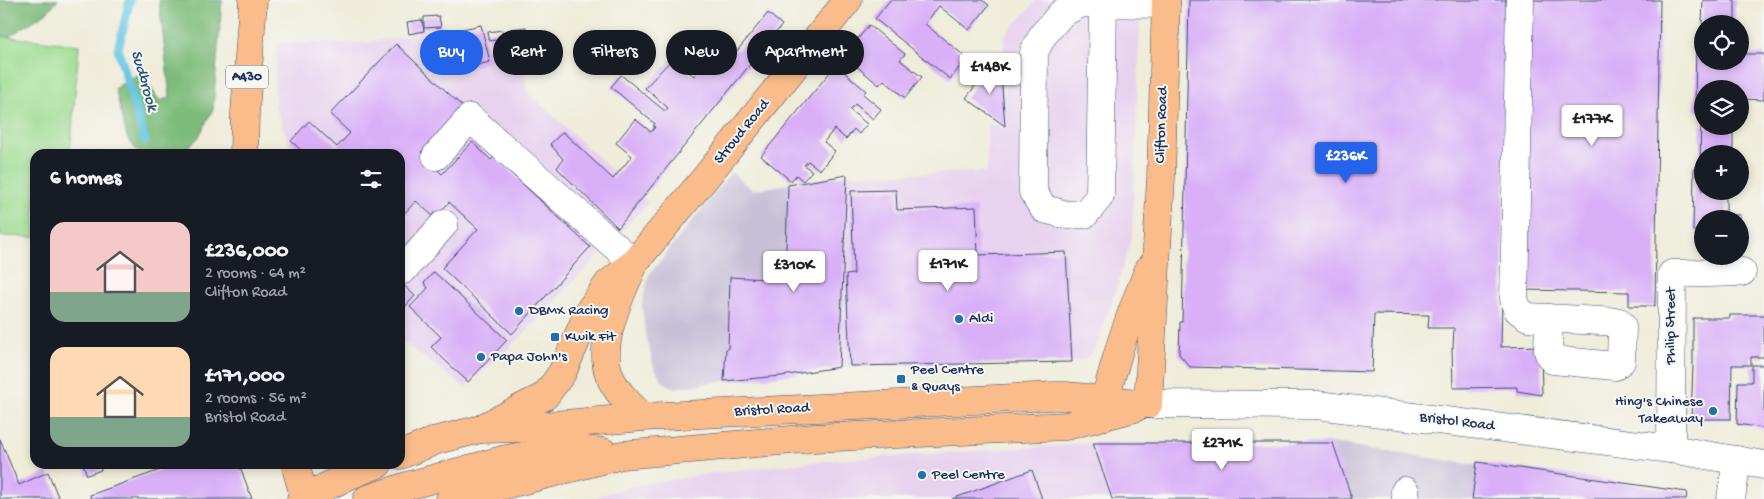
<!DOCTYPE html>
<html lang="en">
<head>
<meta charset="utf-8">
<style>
  :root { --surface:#171b24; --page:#242831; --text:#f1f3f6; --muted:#9ea1a6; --accent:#2563eb }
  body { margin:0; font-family:"Gochi Hand",sans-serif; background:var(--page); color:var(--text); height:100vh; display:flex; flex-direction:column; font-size:19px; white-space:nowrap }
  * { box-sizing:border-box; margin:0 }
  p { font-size:16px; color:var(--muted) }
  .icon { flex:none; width:28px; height:28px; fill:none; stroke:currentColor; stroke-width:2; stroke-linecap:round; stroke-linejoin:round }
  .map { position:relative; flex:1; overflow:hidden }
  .drawer { position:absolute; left:30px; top:149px; width:375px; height:320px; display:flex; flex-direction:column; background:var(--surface); border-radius:15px; box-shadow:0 2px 8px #0003 }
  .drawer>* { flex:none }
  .banner { position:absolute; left:420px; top:30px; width:475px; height:45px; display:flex; gap:10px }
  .controls { position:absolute; left:1694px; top:15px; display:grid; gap:10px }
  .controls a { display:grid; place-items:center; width:55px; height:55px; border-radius:50%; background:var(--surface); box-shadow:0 2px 8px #0003; font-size:25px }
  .price { position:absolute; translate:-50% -42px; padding:0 11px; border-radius:5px; background:#fff; color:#222; font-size:16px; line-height:32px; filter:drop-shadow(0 1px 2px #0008) }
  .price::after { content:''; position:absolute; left:50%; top:30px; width:15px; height:11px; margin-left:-8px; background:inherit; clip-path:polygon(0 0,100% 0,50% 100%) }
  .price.on { background:var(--accent); color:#fff }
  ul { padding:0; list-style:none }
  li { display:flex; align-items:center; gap:15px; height:125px; padding:0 20px }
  li span { display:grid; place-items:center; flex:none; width:140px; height:100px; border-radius:15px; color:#555 }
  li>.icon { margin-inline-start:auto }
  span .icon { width:60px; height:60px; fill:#fffc; stroke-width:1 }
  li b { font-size:21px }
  h2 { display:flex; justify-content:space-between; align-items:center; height:60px; padding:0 20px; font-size:21px }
  .chip { padding:0 18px; border-radius:22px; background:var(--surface); box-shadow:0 2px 8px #0003; font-size:18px; line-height:45px }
  .chip.on { background:var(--accent); color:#fff }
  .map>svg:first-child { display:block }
  .built { fill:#e7d2ef }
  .industrial { fill:#c8bfd8 }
  .green { fill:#9edc91; stroke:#5c8678 }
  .forest { fill:#7ebc7b; stroke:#4c766c }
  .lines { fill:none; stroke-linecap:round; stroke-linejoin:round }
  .stream { stroke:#64c6e3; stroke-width:9 }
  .building { fill:#d9b0f8 }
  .minor-casing { stroke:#3b4b70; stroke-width:29 }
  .major-casing { stroke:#3b4b70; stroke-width:29 }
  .minor { stroke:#fff; stroke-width:28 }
  .major { stroke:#fabc8b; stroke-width:28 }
  .poi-dot { fill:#1f6fb2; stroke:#f6f6f2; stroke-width:2 }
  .labels { text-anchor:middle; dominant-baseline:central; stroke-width:4; stroke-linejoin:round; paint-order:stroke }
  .shield { fill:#f6f6f2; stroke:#5d6b8a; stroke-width:1 }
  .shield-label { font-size:14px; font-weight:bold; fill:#1b2f5e }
  .street-label { font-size:15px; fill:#1b2f5e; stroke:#f6f6f2 }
  .poi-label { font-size:15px; fill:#1b2f5e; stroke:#f6f6f2; text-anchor:start }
  .water-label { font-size:16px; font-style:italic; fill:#2d557f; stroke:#f6f6f2 }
</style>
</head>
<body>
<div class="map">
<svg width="1764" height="499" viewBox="0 0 1764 499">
  <rect width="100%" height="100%" fill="#f6f6f2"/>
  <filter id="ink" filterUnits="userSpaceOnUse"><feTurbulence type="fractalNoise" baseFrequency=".02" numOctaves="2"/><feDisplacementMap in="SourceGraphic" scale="10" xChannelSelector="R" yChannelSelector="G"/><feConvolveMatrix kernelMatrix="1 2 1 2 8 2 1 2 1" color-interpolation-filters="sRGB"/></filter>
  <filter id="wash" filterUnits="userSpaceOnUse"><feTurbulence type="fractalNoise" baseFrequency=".0096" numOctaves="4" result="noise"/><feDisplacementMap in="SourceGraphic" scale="20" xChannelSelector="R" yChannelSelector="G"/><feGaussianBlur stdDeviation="1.12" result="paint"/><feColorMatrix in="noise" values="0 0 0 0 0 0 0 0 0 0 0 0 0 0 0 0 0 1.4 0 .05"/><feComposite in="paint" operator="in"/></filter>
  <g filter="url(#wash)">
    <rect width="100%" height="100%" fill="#efecd9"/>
    <g class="built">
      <polygon points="1037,0 1141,0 1132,236 1115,293 1095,349 1083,361 1072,362 839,367 847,175 987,172 987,125 1005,126 1004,36"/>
      <polygon points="485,22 487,45 521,39 527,92 648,203 519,339 465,387 400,340 400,154 293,154 275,106 276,43 367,43"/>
      <polygon points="1093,443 1112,499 591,499 631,486 728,471 825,461"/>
    </g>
    <g class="industrial">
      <polygon points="731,172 752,190 847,175 839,367 781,376 724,381 675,388 663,382 654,367 645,333 642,305 649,275"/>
      <polygon points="1093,443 1333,443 1699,499 1112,499"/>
    </g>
    <polygon class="green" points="0,36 79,45 70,154 35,154 35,237 0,236"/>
    <g class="forest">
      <polygon points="0,0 58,0 46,13 8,37 0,36"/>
      <polygon points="159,0 222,0 213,109 198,138 180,154 139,154 127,137 115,88 140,73 160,101 170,97"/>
    </g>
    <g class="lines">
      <polyline class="stream" points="130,0 118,49 145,141"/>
    </g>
    <g id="blocks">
      <g class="building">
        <polygon points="890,0 982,0 989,5 969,30 939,6 925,24 967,58 950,79 875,19"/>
        <polygon points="1189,0 1508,0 1501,347 1541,346 1542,395 1517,391 1517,387 1453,388 1452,348 1453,348 1454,328 1428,328 1429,315 1374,314 1372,372 1190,367 1179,354 1180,322 1182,322"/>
        <polygon points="1527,0 1660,0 1655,306 1629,306 1629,292 1522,290"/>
        <polygon points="1703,0 1735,0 1735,24 1702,24"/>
        <polygon points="768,13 782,25 618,228 557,168 563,159 550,144 563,132 613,179 632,156 616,143 635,119 651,132 655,127 653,126 655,124 611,87 621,75 665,111 668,108 645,88 672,59 694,76 713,52 711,50 720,38 737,51"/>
        <polygon points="439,16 441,27 424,28 424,17"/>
        <polygon points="422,20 424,31 409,34 407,22"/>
        <polygon points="481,25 490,62 458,69 449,32"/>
        <polygon points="869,25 905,54 900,60 922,77 905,98 884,80 879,85 844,56"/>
        <polygon points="526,27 527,36 511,39 510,29"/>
        <polygon points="502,30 503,39 489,41 488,32"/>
        <polygon points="594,36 606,43 600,52 588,45"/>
        <polygon points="1696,36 1702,36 1702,61 1740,61 1740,54 1764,54 1764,100 1740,99 1740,89 1702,89 1702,111 1695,111"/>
        <polygon points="396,44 463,107 421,152 428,159 427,160 442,174 472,142 491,160 494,157 590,247 512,334 442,268 478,229 449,202 435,218 416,201 400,218 400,154 301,154 303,152 291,141 309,121 337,147 350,133 330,114"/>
        <polygon points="593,52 600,60 588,71 581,63"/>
        <polygon points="836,65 866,91 863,94 881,109 873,119 855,104 850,110 867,124 859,134 854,129 846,139 834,129 824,142 835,151 820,170 808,161 804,165 812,171 803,181 796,175 791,181 761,156"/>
        <polygon points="990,66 1001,74 1005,126 966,98"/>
        <polygon points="1701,114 1702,115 1702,126 1733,126 1733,154 1702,154 1702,191 1726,191 1726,215 1740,215 1740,219 1702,219 1702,232 1693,231 1694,168 1700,168"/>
        <polygon points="847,175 839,367 781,376 724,381 726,349 728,349 730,277 785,280 788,185"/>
        <polygon points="896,190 897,210 976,207 978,255 1066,252 1072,362 850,366 846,275 854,274 851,191"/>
        <polygon points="434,272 507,340 468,382 431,347 441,337 410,307 428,288 424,283"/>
        <polygon points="400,282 415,296 400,312"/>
        <polygon points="1730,315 1764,315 1764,357 1751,357 1751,365 1732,365 1731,419 1691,419 1693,365 1693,318 1730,318"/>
        <polygon points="1752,365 1764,365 1764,428 1737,424 1738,382 1752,382"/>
        <polygon points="0,439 19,485 48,472 59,499 0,499"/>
        <polygon points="1093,443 1333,443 1352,499 1112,499"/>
        <polygon points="1477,462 1687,492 1686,499 1472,499"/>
        <polygon points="83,464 99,464 101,470 87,475"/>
        <polygon points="177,464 239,464 252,499 91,499 90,495"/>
        <polygon points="1032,470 1042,499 952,499"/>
      </g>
    </g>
  </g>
  <g filter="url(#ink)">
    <use href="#blocks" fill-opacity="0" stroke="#3b4b70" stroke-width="1"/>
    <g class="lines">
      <defs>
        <g id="minor">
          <polyline points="1520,0 1514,299 1518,310 1528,317 1619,322 1622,326 1621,361 1615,366 1553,360 1550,356 1548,351 1549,318"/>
          <polyline points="1103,3 1100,196 1085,214 1067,215 1044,209 1033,192 1034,52 1043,35 1062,13 1082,3 1166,4"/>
          <polyline points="436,156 470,118 634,263"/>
          <polyline points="400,267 403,270 444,224"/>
          <polyline points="1148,404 1317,405 1671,449 1764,465"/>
          <polyline points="1671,449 1672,274 1742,272"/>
          <polyline points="1405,491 1406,499"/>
          <polyline points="1731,499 1737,460"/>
        </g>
        <g id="major">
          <polyline points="244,154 245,113 253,0"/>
          <path d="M632,269C619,297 598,344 609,374C615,391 630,405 643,417"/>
          <polyline points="1148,404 1161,178 1166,0"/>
          <path d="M1105,416C1104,397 1110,382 1115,364C1124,331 1136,300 1149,269"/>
          <polyline points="486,426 545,396 562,373 589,311 608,284 634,263 705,178 848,0"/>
          <polyline points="400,455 437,440 481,429 521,428 643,417 1053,396 1066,396 1148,404"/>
          <polyline points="295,464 305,499"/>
          <polyline points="301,499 350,475 378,464"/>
          <polyline points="367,499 407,486 506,459 567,448 603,452"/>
          <polyline points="450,499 622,455 814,438 1066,426 1135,408"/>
        </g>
      </defs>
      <use href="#minor" class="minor-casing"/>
      <use href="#major" class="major-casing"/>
      <use href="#minor" class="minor"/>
      <use href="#major" class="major"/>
    </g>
  </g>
  <g class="poi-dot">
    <circle cx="519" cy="311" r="5"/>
    <circle cx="959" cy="319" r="5"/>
    <rect x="550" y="332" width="10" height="10" rx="2.5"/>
    <circle cx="481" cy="357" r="5"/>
    <rect x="896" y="374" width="10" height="10" rx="2.5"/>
    <circle cx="1713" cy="411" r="5"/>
    <circle cx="922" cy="475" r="5"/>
  </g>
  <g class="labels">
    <rect class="shield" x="226" y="65.5" width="42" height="23" rx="4"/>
    <g class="shield-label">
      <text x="247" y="77">A430</text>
    </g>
    <g class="street-label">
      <text transform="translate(1162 125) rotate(-88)">Clifton Road</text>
      <text transform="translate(742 132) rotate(-51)">Stroud Road</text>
      <text transform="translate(1671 326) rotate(-90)">Philip Street</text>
      <text transform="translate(772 410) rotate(-3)">Bristol Road</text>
      <text transform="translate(1457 422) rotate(7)">Bristol Road</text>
    </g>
    <g class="poi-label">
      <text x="529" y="311">DBMX Racing</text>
      <text x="969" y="319">Aldi</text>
      <text x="565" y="337">Kwik Fit</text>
      <text x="491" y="357">Papa John's</text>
      <text x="911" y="370">Peel Centre<tspan x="911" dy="17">&amp; Quays</tspan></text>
      <text x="1703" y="402" text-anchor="end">Hing's Chinese<tspan x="1703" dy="17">Takeaway</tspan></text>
      <text x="932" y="475">Peel Centre</text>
    </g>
    <g class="water-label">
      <text transform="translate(143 81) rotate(74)">Sudbrook</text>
    </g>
  </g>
</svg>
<div class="controls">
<a><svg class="icon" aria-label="locate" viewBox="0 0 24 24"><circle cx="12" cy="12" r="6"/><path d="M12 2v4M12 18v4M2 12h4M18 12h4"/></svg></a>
<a><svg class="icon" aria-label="layers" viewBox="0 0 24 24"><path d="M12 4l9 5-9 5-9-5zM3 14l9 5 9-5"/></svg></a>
<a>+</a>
<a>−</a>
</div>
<b class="price" style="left:990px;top:95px">£148K</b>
<b class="price" style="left:1592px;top:147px">£177K</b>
<b class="price on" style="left:1346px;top:184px">£236K</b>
<b class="price" style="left:948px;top:292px">£171K</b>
<b class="price" style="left:794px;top:293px">£310K</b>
<b class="price" style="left:1222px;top:471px">£271K</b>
<div class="banner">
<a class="chip on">Buy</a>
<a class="chip">Rent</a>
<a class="chip">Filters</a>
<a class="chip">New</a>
<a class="chip">Apartment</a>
</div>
<section class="drawer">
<h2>6 homes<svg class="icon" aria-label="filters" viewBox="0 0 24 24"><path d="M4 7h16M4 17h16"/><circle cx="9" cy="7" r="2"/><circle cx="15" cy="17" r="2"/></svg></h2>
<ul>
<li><span style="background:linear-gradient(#f6c9c9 70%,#7fa58c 0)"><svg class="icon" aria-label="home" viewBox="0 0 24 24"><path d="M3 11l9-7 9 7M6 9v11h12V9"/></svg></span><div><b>£236,000</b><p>2 rooms · 64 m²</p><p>Clifton Road</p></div></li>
<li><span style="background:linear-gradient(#ffd9b3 70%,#7fa58c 0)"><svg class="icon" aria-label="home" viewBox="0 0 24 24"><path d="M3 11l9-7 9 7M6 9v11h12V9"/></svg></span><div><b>£171,000</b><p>2 rooms · 56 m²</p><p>Bristol Road</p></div></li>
</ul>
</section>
</div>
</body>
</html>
